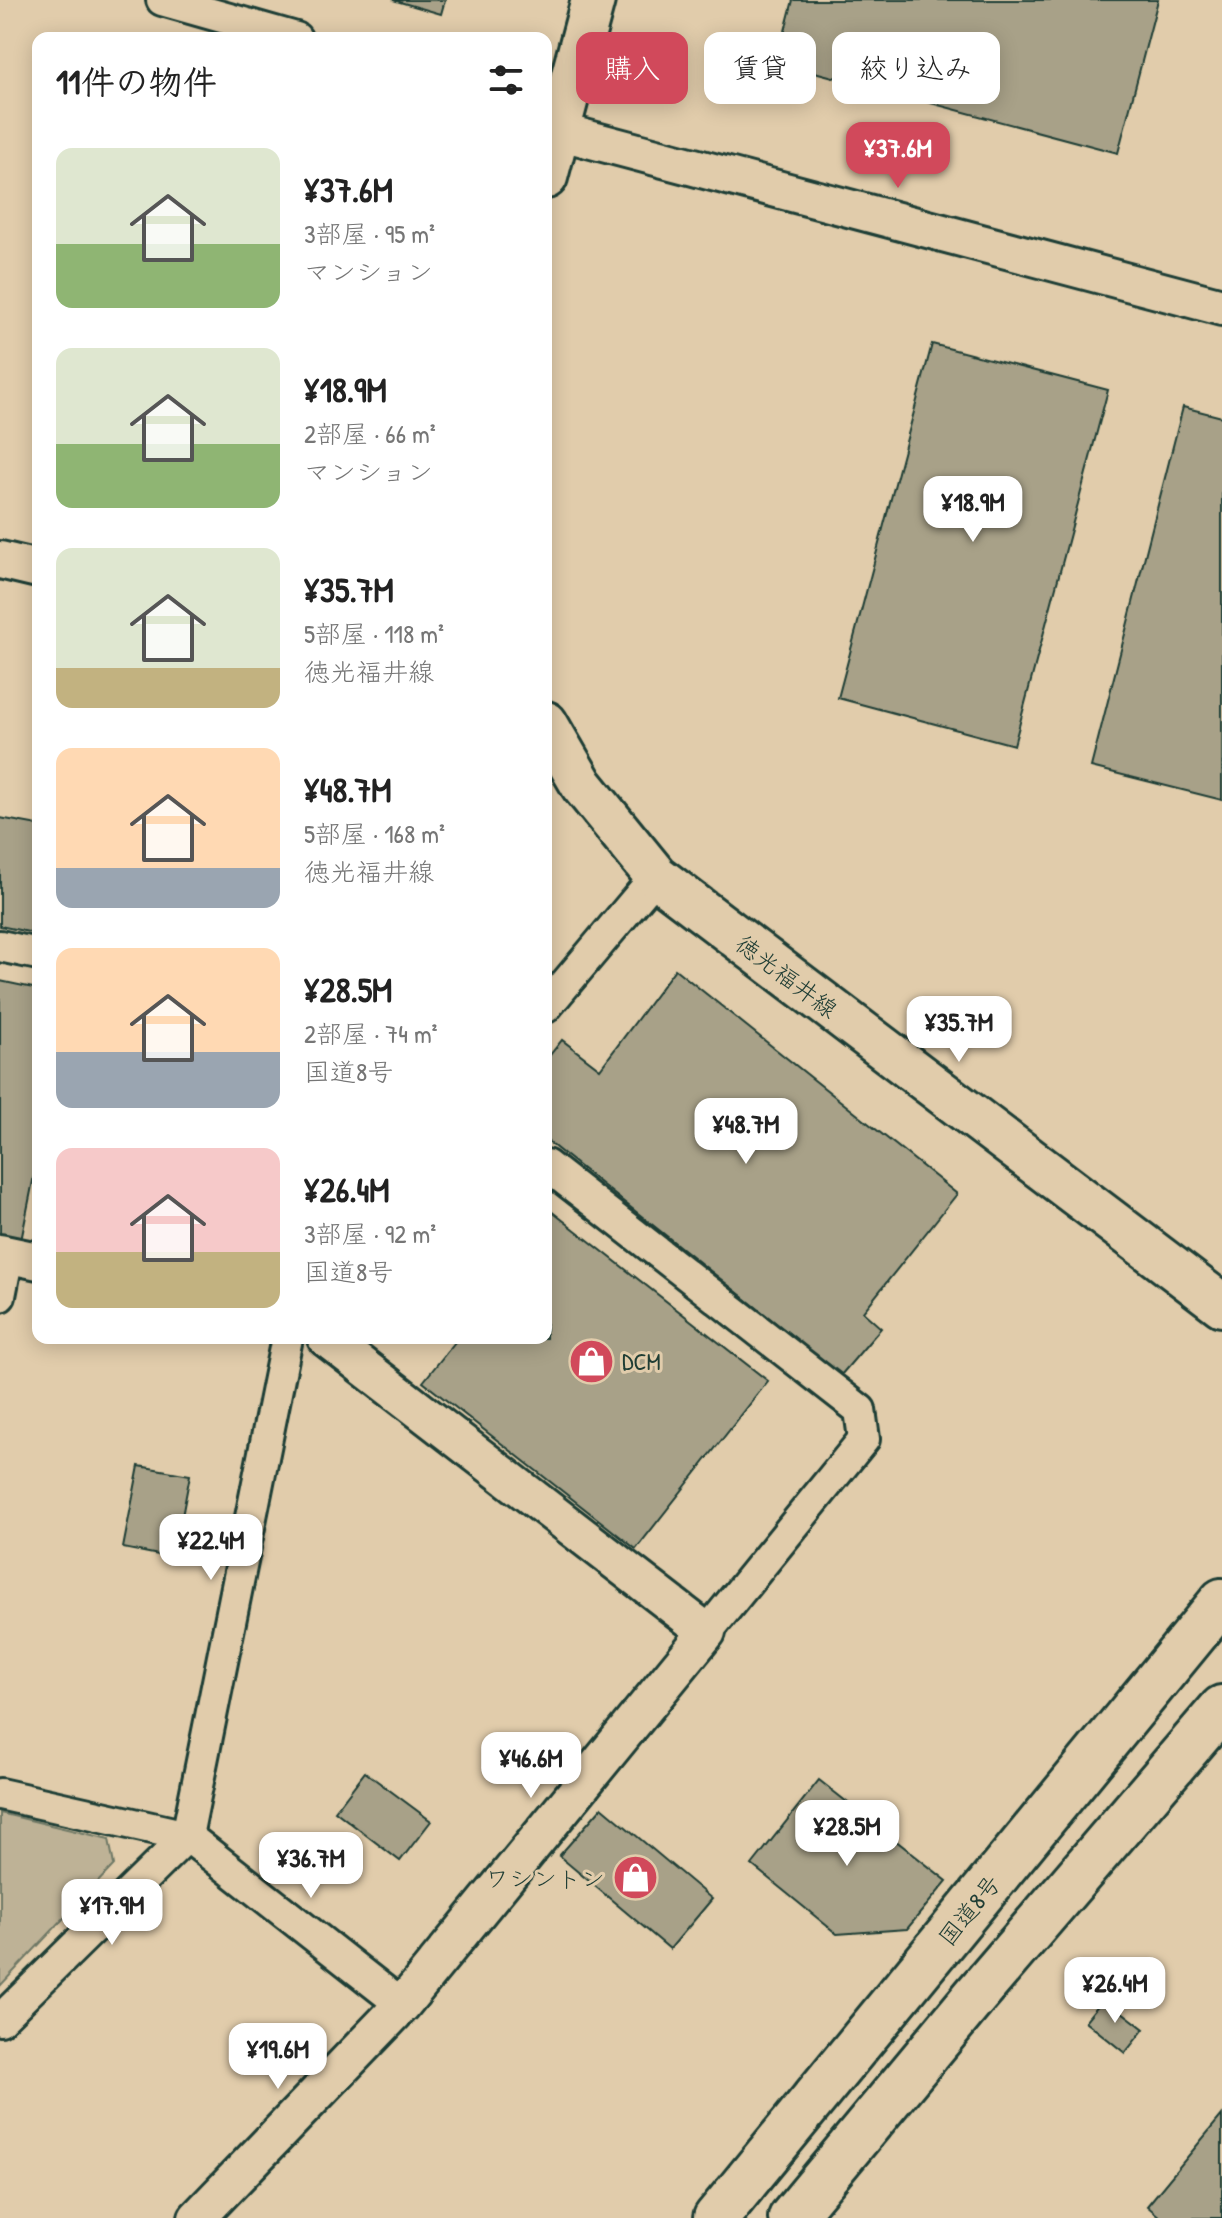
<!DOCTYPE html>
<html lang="ja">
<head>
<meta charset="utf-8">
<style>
  :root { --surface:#fff; --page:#f6f6f6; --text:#222; --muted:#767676; --accent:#d1495b }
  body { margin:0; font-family:"Patrick Hand","Klee One",sans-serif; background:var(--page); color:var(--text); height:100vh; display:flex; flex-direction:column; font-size:30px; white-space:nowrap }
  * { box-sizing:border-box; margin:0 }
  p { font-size:26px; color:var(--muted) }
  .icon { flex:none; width:44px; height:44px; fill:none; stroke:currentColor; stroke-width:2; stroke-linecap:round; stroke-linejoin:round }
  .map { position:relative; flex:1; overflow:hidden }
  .panel { position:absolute; left:32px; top:32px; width:520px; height:1312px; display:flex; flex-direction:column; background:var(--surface); border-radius:16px; box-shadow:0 4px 20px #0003 }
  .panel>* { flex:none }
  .hud { position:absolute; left:576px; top:32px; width:526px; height:72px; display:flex; gap:16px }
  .price { position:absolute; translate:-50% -68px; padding:0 18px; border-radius:16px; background:#fff; color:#222; font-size:26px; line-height:52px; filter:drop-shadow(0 2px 4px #0008) }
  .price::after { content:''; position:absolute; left:50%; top:48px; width:24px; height:18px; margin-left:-12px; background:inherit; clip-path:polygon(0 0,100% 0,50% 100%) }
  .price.active { background:var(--accent); color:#fff }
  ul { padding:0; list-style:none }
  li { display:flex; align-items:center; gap:24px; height:200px; padding:0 24px }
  li span { display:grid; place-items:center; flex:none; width:224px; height:160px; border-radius:16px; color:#555 }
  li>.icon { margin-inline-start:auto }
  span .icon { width:96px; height:96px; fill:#fffc; stroke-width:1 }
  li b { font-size:34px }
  h2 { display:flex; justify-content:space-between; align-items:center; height:96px; padding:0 24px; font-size:34px }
  .pill { padding:0 28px; border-radius:16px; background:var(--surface); box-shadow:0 4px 20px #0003; font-size:28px; line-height:72px }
  .pill.active { background:var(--accent); color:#fff }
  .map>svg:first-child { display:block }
  .green { fill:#beb296; stroke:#6e7865; stroke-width:2 }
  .building { fill:#a8a188; stroke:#1f3d34; stroke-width:2 }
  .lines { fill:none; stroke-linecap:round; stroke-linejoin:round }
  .minor-casing { stroke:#1f3d34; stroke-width:36 }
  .tertiary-casing { stroke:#1f3d34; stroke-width:42 }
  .secondary-casing { stroke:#1f3d34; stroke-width:48 }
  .trunk-casing { stroke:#1f3d34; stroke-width:50 }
  .minor { stroke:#e1ccab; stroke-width:30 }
  .tertiary { stroke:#e1ccab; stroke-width:36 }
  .secondary { stroke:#e1ccab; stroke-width:42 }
  .trunk { stroke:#e1ccab; stroke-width:44 }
  .labels { text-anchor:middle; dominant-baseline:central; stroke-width:6; stroke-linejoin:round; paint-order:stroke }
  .street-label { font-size:24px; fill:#1f3d34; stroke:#e1ccab }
  .poi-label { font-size:24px; fill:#1f3d34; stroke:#e1ccab; text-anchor:start }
</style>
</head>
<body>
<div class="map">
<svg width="1222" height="2218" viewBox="0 0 1222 2218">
  <rect width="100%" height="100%" fill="#e1ccab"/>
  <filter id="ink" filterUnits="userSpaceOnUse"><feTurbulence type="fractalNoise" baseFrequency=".0125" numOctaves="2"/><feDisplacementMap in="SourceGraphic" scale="16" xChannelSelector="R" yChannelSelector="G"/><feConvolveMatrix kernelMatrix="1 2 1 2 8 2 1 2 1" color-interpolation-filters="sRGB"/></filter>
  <g filter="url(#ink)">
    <polygon class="green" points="0,1813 109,1839 114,1865 0,1986"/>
    <g class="building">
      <polygon points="393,0 445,0 441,14"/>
      <polygon points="793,0 1158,0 1118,153 777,62"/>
      <polygon points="932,344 1108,390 1014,745 838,698"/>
      <polygon points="1183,407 1222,417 1222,800 1091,767"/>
      <polygon points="0,818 38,825 38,934 0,926"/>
      <polygon points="675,969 957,1194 863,1312 881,1328 841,1375 546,1140 546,1060 562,1040 600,1069"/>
      <polygon points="0,981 38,989 38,1156 21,1241 0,1236"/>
      <polygon points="546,1207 768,1381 636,1549 423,1382 455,1342 450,1338 546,1338"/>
      <polygon points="139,1466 190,1475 174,1558 123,1548"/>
      <polygon points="365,1772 431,1821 400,1861 335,1811"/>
      <polygon points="819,1780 947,1881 907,1929 837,1934 752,1865"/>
      <polygon points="602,1807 712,1899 670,1949 559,1856"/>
      <polygon points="1104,1998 1144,2029 1125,2053 1085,2021"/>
      <polygon points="1222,2115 1222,2218 1161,2218 1147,2206"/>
    </g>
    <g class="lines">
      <defs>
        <g id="minor">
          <polyline points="162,0 296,38"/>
          <polyline points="0,946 38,954"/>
          <polyline points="546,1007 656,876"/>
          <polyline points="546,1165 860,1410 864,1439 707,1632"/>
          <polyline points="0,1296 8,1255"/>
          <polyline points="0,1794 187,1836 402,2005"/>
          <polyline points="0,2020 187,1836 287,1338"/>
        </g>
        <g id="tertiary">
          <polyline points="558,131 1222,307"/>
          <polyline points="0,560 38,569"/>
          <polyline points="0,1253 38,1261"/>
          <polyline points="197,2218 402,2005 707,1632 326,1338"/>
        </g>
        <g id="secondary">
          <polyline points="546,177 593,0"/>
          <polyline points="546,723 582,785 656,876 1222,1305"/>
        </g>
        <g id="trunk">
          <polyline points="716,2218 1222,1601"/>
          <polyline points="791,2218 976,1995 1222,1708"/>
        </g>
      </defs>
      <use href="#minor" class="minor-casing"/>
      <use href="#tertiary" class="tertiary-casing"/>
      <use href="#secondary" class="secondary-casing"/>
      <use href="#trunk" class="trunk-casing"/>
      <use href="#minor" class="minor"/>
      <use href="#tertiary" class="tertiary"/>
      <use href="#secondary" class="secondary"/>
      <use href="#trunk" class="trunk"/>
    </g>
  </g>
  <defs>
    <symbol id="shop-disc" viewBox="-11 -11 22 22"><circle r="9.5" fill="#d1495b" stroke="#e1ccab"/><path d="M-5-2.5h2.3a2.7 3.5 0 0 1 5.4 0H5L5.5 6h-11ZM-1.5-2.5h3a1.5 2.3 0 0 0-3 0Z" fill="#fff"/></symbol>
  </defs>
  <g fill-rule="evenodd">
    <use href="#shop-disc" x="566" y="1336" width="51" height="51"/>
    <use href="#shop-disc" x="610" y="1852" width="51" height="51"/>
  </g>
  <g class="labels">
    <g class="street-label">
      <text transform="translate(787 976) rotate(37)">徳光福井線</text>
      <text transform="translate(969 1910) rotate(-51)">国道8号</text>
    </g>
    <g class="poi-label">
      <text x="622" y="1361">DCM</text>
      <text x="605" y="1878" text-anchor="end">ワシントン</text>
    </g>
  </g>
</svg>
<b class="price active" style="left:898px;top:190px">¥37.6M</b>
<b class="price" style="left:973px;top:544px">¥18.9M</b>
<b class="price" style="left:959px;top:1064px">¥35.7M</b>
<b class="price" style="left:746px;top:1166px">¥48.7M</b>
<b class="price" style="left:211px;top:1582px">¥22.4M</b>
<b class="price" style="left:531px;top:1800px">¥46.6M</b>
<b class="price" style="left:847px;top:1868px">¥28.5M</b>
<b class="price" style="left:311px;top:1900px">¥36.7M</b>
<b class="price" style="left:112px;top:1947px">¥17.9M</b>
<b class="price" style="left:1115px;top:2025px">¥26.4M</b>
<b class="price" style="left:278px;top:2091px">¥19.6M</b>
<div class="hud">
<a class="pill active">購入</a>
<a class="pill">賃貸</a>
<a class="pill">絞り込み</a>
</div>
<section class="panel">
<h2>11件の物件<svg class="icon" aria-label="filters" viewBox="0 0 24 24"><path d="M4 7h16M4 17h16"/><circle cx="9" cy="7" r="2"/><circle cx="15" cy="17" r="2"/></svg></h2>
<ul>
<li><span style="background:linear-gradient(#dfe7d0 60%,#8fb573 0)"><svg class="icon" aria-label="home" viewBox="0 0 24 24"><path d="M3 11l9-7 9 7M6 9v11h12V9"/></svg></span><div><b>¥37.6M</b><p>3部屋 · 95 m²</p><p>マンション</p></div></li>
<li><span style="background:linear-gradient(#dfe7d0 60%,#8fb573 0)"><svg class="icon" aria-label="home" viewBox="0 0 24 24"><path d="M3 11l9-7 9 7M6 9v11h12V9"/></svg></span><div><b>¥18.9M</b><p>2部屋 · 66 m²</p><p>マンション</p></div></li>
<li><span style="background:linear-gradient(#dfe7d0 75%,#c2b280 0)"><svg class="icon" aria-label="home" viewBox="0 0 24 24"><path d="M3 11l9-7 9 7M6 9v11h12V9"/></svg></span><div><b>¥35.7M</b><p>5部屋 · 118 m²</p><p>徳光福井線</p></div></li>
<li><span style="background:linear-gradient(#ffd9b3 75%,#9aa5b1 0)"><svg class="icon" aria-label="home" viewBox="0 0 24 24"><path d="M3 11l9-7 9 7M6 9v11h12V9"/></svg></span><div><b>¥48.7M</b><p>5部屋 · 168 m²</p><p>徳光福井線</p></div></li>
<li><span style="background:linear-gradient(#ffd9b3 65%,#9aa5b1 0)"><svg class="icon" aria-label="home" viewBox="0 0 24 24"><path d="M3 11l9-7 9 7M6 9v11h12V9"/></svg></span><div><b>¥28.5M</b><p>2部屋 · 74 m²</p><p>国道8号</p></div></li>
<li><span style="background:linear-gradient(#f6c9c9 65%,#c2b280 0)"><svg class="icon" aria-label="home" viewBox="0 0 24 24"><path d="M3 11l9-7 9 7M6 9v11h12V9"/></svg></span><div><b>¥26.4M</b><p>3部屋 · 92 m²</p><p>国道8号</p></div></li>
</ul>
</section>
</div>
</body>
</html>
